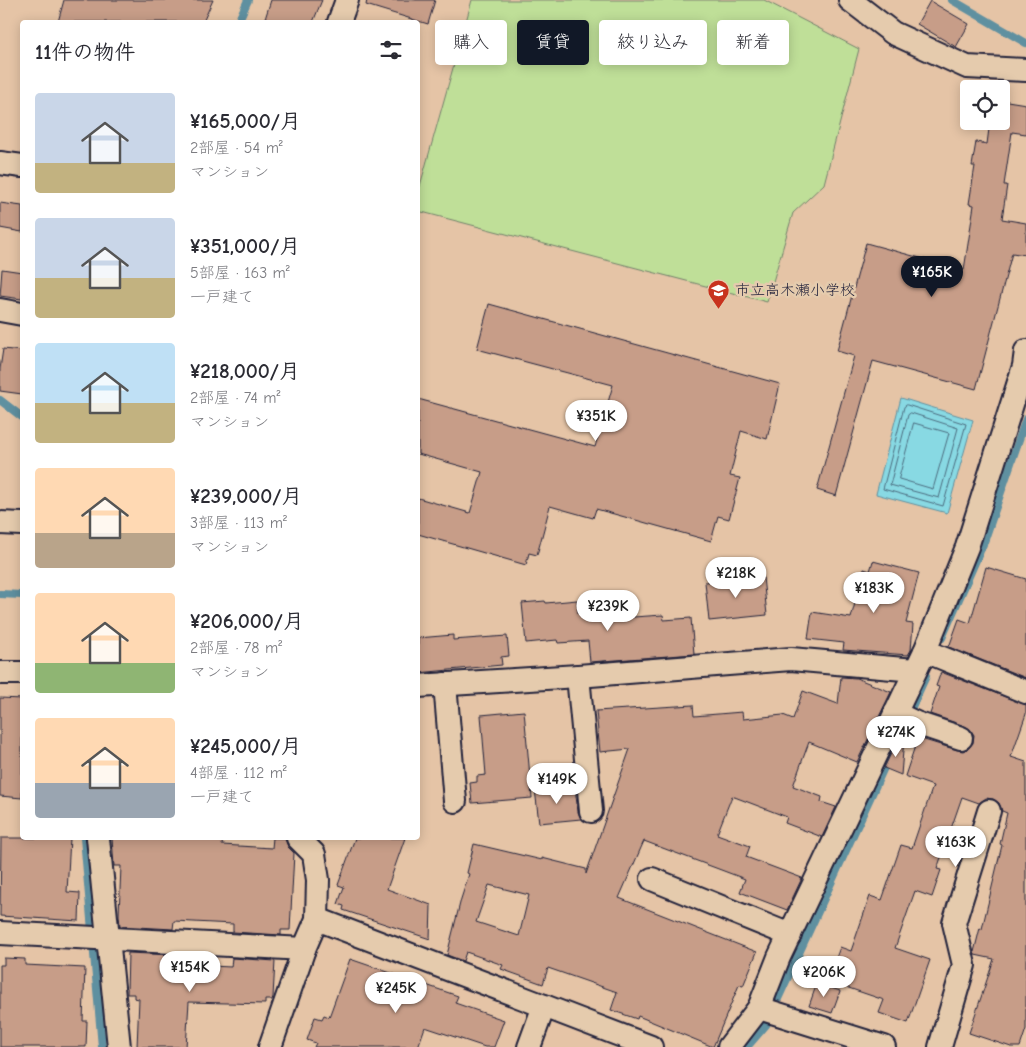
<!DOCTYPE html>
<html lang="ja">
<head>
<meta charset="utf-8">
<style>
  :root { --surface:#fff; --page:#f2f2f3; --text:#2b2b33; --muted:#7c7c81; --accent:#111827 }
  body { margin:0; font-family:"Comic Neue","Klee One",sans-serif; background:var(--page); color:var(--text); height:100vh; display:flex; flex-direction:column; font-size:19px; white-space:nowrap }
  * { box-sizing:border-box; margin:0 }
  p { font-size:16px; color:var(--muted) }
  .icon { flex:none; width:28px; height:28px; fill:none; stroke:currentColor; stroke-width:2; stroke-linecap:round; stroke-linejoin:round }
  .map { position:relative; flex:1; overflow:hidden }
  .side { position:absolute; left:20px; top:20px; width:400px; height:820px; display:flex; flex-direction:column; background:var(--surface); border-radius:5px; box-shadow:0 2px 12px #0003 }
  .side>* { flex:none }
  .hud { position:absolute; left:435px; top:20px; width:475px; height:45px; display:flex; gap:10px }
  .fabs { position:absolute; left:960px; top:80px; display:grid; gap:10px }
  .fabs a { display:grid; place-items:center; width:50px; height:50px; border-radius:5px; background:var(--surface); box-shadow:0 2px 12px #0003; font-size:25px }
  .price { position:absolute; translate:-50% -42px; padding:0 11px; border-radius:18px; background:#fff; color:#222; font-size:16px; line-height:32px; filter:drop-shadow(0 1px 2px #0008) }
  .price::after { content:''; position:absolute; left:50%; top:30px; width:15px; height:11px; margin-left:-8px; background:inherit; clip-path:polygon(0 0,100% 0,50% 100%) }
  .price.selected { background:var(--accent); color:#fff }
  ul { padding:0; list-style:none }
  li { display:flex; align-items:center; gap:15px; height:125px; padding:0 15px }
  li span { display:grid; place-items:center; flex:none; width:140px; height:100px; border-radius:5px; color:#555 }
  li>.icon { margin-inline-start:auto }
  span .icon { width:60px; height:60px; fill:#fffc; stroke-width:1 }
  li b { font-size:21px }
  h2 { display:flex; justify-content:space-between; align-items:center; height:60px; padding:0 15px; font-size:21px }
  .chip { padding:0 18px; border-radius:5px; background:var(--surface); box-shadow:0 2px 12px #0003; font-size:18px; line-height:45px }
  .chip.selected { background:var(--accent); color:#fff }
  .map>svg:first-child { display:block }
  .green { fill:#bfdf98; stroke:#70806a }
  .water { fill:#88d9e3; stroke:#5f90a0 }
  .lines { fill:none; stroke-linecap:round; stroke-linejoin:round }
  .shore { stroke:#4b6b7e; stroke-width:1 }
  .stream { stroke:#5f90a0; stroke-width:8 }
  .building { fill:#c79d88; stroke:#22223b; fill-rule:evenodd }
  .minor-casing { stroke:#22223b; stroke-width:26 }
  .minor { stroke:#e5cbad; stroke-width:22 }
  .labels { text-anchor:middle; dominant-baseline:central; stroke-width:5; stroke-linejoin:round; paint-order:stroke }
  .poi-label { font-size:15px; fill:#22223b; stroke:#e5cbad; text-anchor:start }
</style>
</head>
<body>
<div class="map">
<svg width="1026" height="1047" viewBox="0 0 1026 1047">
  <rect width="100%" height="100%" fill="#e5c4a6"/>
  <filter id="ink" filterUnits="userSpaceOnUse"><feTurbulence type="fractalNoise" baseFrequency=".02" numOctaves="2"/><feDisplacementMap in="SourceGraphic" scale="10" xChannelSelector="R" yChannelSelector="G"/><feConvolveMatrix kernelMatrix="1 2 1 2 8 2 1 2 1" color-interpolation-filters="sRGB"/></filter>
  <g filter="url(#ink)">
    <polygon class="green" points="472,0 764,0 859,49 824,184 793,213 767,302 418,211 418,193"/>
    <polygon class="water" points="901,398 973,420 947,513 876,494"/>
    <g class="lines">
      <g class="shore">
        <polygon points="907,405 966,424 943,506 883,489 904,407"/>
        <polygon points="911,413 958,428 939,498 890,485 908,415"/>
        <polygon points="914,423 949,433 933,489 899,479"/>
      </g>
      <g class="stream">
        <polyline points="952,0 1026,43"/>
        <polyline points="238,22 248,0"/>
        <polyline points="0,400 22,417"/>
        <polyline points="0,594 22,595"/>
        <polyline points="942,638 984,542 1026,419"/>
        <polyline points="84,838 102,1047"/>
        <polyline points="747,1047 766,1025 926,676"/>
      </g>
    </g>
    <g class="building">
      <polygon points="64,0 213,0 203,22 58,22"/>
      <polygon points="271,0 322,0 313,22 264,22"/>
      <polygon points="367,0 435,0 428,24 366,5"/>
      <polygon points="930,1 969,24 956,47 917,24"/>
      <polygon points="1001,100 1026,104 1026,134 1012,132 1004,185 1007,185 1002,219 1026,223 1026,255 1012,253 976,389 873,361 836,496 817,490 854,356 837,351 866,243 964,270 974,205 969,204 975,166 972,166 976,142 987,144 990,121 1001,121"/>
      <polygon points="0,203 22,206 22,232 0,228"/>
      <polygon points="2,269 22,272 22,299 0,296"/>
      <polygon points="489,304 780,384 767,439 741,431 730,476 740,478 729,519 718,516 711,541 596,509 593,518 550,506 537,555 529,553 526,565 418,534 418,498 470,513 482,472 418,454 418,399 595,447 613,385 477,349"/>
      <polygon points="3,349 22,351 22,394 0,391 0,369"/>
      <polygon points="873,561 919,573 906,623 913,624 911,650 908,655 843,650 844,643 808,639 812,612 851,618 864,569 870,571"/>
      <polygon points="986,567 1026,579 1026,678 949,647 959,619 970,623"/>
      <polygon points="763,577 767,615 709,621 705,582"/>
      <polygon points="577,600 578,613 603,611 604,619 663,615 664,620 691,618 694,654 590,662 588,641 558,643 557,640 526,643 522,603 545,601 546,603"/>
      <polygon points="453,635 453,640 507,636 509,656 501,657 502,665 418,673 418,638"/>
      <polygon points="941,672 1026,705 1026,714 1011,757 1026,762 1026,1029 1020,1047 1011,1047 969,1033 994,959 975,955 974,952 980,928 982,929 1002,845 1000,844 1007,813 1002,811 999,803 993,799 986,798 979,803 962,797 937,869 941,870 932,897 915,891 895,948 930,960 908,1023 879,1013 884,1000 828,981 840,947 851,951 870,896 882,900 901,845 912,848 933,786 905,776 916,743 919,744 921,739 957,750 963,751 969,748 973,743 974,735 970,729 965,726 930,714 939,687 936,686"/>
      <path d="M841,677L856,678L891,692L857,762L809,742L793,786L822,797L821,802L836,807L822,837L785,823L787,817L732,796L717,834L750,846L746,857L802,878L787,910L740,892L745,879L644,841L619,898L757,952L743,986L739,985L713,1047L638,1016L637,1019L611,1010L617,992L548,968L543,984L501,969L503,965L466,952L463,961L447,955L461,899L469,874L467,873L474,844L542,860V858L586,869V874L630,749L600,752L596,711L693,705L694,716L742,712L743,719L783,715L793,719L803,691L838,704ZM489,885L529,895L519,936L476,922Z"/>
      <polygon points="0,698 22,699 22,798 0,796"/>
      <polygon points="524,711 532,798 472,803 470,783 477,782 477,776 486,775 481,715"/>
      <polygon points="899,737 904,739 901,775 884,768"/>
      <polygon points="559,786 559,790 575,788 578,812 581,819 539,823 535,789"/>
      <polygon points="1,838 70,838 67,892 80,893 79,921 0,916"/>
      <polygon points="112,838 223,838 222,845 272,848 273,838 285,838 288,847 294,853 290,930 281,930 281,935 233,932 233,924 174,921 173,929 120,926 119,915 121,866 114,866"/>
      <polygon points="355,838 405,838 387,889 431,905 430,939 343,910 344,906 338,904 344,887 338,885"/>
      <polygon points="128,953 172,955 171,964 231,967 232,958 275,961 273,997 272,1000 265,1000 265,1004 189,1002 186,1047 137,1047 139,999 134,998 134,994 127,994"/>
      <polygon points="4,958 25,959 25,965 85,968 83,1021 87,1021 86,1047 0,1047 0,965 4,965"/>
      <polygon points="350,959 458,996 455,1003 504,1020 494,1047 485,1047 425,1027 418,1047 314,1047 316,1043 307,1040 315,1017 322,1019 324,1015 329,1017"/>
      <polygon points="817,983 840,991 832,1013 809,1006"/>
    </g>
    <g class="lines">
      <defs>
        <g id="minor">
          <polyline points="850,0 893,33 967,67 1026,70"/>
          <polyline points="339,22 347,0"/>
          <polyline points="0,163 22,166"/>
          <polyline points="0,310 22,314"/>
          <polyline points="0,523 22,524"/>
          <polyline points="925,651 1026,692"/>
          <polyline points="0,673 22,673"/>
          <polyline points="578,676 591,811"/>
          <polyline points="445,684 455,801"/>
          <polyline points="418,686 578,676 791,659 915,670"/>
          <polyline points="895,713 916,723 961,738"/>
          <polyline points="98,838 119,1047"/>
          <polyline points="298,838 314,854 318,880 317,919"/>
          <polyline points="652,879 790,935"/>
          <polyline points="0,933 304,949"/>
          <polyline points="759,1008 779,957 925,651 967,547 1024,366 1026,351"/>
          <polyline points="270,1047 304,949 317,919 651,1047"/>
          <polyline points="529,1047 544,1006"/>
          <polyline points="729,1047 759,1008 884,1047"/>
          <polyline points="940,1047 964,965 954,923 989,811"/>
        </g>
      </defs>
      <use href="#minor" class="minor-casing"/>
      <use href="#minor" class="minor"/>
    </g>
  </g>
  <defs>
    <symbol id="school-pin" viewBox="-11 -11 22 30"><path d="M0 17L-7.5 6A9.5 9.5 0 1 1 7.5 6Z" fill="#c8321e" stroke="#e5cbad"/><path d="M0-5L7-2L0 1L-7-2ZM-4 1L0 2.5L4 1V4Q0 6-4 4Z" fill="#fff"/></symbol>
  </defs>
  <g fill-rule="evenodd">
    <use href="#school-pin" x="706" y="278" width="25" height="34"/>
  </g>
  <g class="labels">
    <g class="poi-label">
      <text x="735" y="290">市立高木瀬小学校</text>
    </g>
  </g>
</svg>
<div class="fabs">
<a><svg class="icon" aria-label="locate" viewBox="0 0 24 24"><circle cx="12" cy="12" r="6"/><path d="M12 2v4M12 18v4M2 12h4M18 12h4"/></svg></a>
</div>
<b class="price selected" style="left:932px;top:298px">¥165K</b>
<b class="price" style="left:596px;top:442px">¥351K</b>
<b class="price" style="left:736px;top:599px">¥218K</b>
<b class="price" style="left:874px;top:614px">¥183K</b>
<b class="price" style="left:608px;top:632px">¥239K</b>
<b class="price" style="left:896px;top:758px">¥274K</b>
<b class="price" style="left:557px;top:805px">¥149K</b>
<b class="price" style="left:956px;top:868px">¥163K</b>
<b class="price" style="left:190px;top:993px">¥154K</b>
<b class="price" style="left:824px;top:998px">¥206K</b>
<b class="price" style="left:396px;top:1014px">¥245K</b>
<div class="hud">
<a class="chip">購入</a>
<a class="chip selected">賃貸</a>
<a class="chip">絞り込み</a>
<a class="chip">新着</a>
</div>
<section class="side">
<h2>11件の物件<svg class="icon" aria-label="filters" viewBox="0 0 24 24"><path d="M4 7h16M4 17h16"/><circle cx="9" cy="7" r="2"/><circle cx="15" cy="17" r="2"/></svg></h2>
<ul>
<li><span style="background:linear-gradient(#c9d6e8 70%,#c2b280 0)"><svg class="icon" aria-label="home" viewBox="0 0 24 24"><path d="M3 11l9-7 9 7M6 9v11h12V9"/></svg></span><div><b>¥165,000/月</b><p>2部屋 · 54 m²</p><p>マンション</p></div></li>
<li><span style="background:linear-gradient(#c9d6e8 60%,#c2b280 0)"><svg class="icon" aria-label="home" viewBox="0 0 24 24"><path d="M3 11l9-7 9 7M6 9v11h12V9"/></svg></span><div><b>¥351,000/月</b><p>5部屋 · 163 m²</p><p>一戸建て</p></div></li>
<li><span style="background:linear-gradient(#bfe0f5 60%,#c2b280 0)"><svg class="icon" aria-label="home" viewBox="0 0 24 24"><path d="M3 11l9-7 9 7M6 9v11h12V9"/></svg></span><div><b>¥218,000/月</b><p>2部屋 · 74 m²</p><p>マンション</p></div></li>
<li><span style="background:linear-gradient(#ffd9b3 65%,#b9a48a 0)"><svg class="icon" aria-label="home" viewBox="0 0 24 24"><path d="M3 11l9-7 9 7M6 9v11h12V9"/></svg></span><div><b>¥239,000/月</b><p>3部屋 · 113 m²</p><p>マンション</p></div></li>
<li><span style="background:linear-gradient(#ffd9b3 70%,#8fb573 0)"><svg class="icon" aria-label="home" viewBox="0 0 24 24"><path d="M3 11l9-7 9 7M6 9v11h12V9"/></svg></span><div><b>¥206,000/月</b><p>2部屋 · 78 m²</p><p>マンション</p></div></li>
<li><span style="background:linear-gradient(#ffd9b3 65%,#9aa5b1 0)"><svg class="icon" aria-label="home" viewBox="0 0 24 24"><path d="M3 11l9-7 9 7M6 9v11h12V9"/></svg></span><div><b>¥245,000/月</b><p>4部屋 · 112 m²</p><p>一戸建て</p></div></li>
</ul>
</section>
</div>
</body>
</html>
